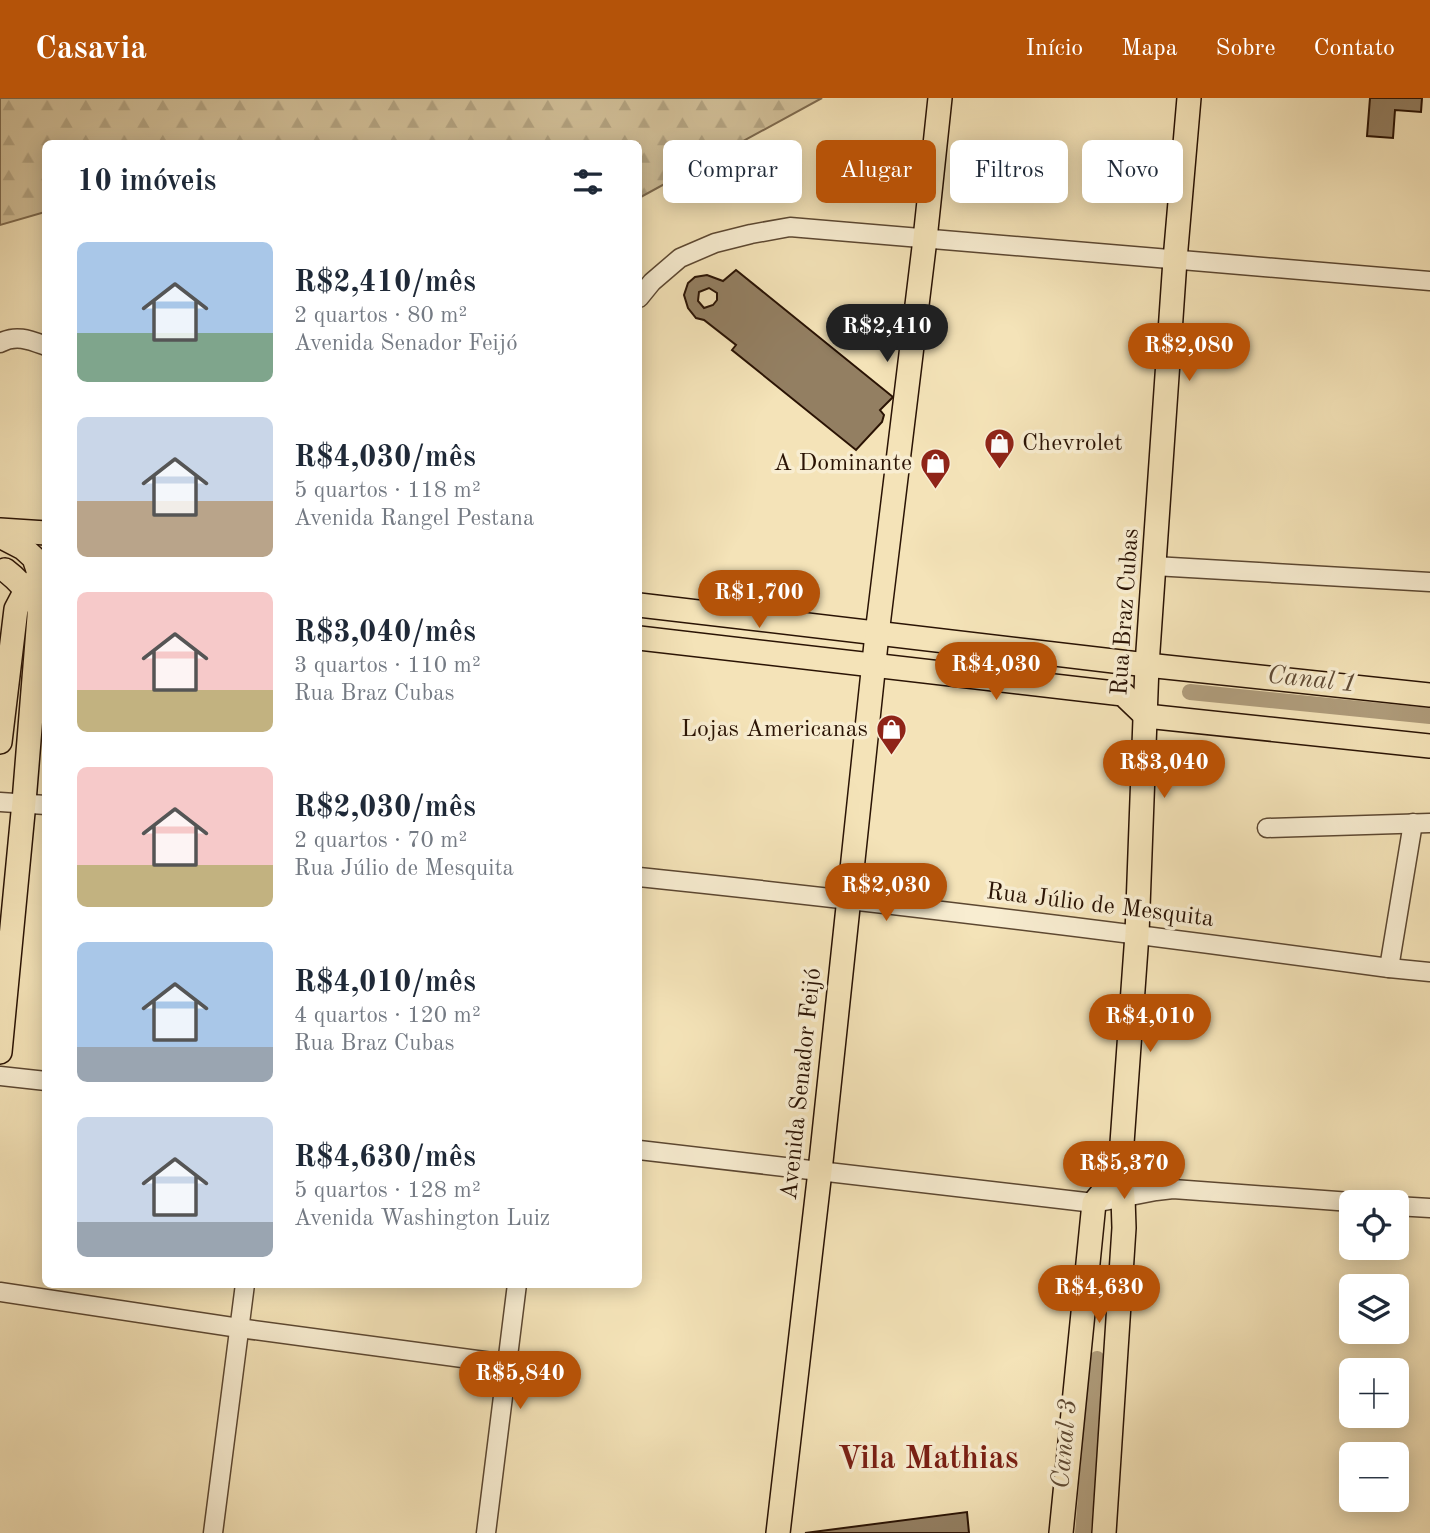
<!DOCTYPE html>
<html lang="pt">
<head>
<meta charset="utf-8">
<style>
  :root { --surface:#fff; --page:#f2f2f3; --text:#1f2937; --muted:#747a83; --accent:#b45309 }
  body { margin:0; font-family:"Old Standard TT",serif; background:var(--page); color:var(--text); height:100vh; display:flex; flex-direction:column; font-size:26px; white-space:nowrap }
  * { box-sizing:border-box; margin:0 }
  p { font-size:23px; color:var(--muted) }
  .icon { flex:none; width:38px; height:38px; fill:none; stroke:currentColor; stroke-width:2; stroke-linecap:round; stroke-linejoin:round }
  .map { position:relative; flex:1; overflow:hidden }
  .side { position:absolute; left:42px; top:42px; width:600px; height:1148px; display:flex; flex-direction:column; background:var(--surface); border-radius:10px; box-shadow:0 4px 18px #0003 }
  .side>* { flex:none }
  .banner { position:absolute; left:663px; top:42px; width:662px; height:63px; display:flex; gap:14px }
  .fabs { position:absolute; left:1339px; top:1092px; display:grid; gap:14px }
  .fabs a { display:grid; place-items:center; width:70px; height:70px; border-radius:10px; background:var(--surface); box-shadow:0 4px 18px #0003; font-size:35px }
  .price { position:absolute; translate:-50% -60px; padding:0 16px; border-radius:24px; background:var(--accent); color:#fff; font-size:23px; line-height:46px; filter:drop-shadow(0 2px 4px #0008) }
  .price::after { content:''; position:absolute; left:50%; top:42px; width:21px; height:16px; margin-left:-10px; background:inherit; clip-path:polygon(0 0,100% 0,50% 100%) }
  .price.current { background:#222; color:#fff }
  ul { padding:0; list-style:none }
  li { display:flex; align-items:center; gap:21px; height:175px; padding:0 35px }
  li span { display:grid; place-items:center; flex:none; width:196px; height:140px; border-radius:10px; color:#555 }
  li>.icon { margin-inline-start:auto }
  span .icon { width:84px; height:84px; fill:#fffc; stroke-width:1 }
  li b { font-size:30px }
  h2 { display:flex; justify-content:space-between; align-items:center; height:84px; padding:0 35px; font-size:30px }
  .chip { padding:0 24px; border-radius:10px; background:var(--surface); box-shadow:0 4px 18px #0003; font-size:24px; line-height:63px }
  .chip.current { background:var(--accent); color:#fff }
  header { display:flex; align-items:center; gap:42px; box-sizing:border-box; height:98px; padding:0 35px; background:var(--accent); color:#fff }
  header strong { font-size:33px }
  nav { display:flex; gap:38px; margin-inline-start:auto; font-size:24px }
  .map>svg:first-child { display:block }
  .forest { fill:url(#forest-firs); stroke:#7e6a4e; stroke-width:2 }
  .lines { fill:none; stroke-linecap:round; stroke-linejoin:round }
  .canal { stroke:#af9c7b; stroke-width:16 }
  .building { fill:#937f62; stroke:#2a1304; stroke-width:2; fill-rule:evenodd }
  .minor-casing { stroke:#5c4731; stroke-width:21 }
  .major-casing { stroke:#2a1304; stroke-width:26 }
  .minor { stroke:#f8edd1; stroke-width:18 }
  .major { stroke:#f4e3b8; stroke-width:23 }
  .labels { text-anchor:middle; dominant-baseline:central; stroke-width:7; stroke-linejoin:round; paint-order:stroke }
  .poi-label { font-size:24px; fill:#2a1304; stroke:#f8edd1; text-anchor:end }
  .street-label { font-size:24px; fill:#2a1304; stroke:#f8edd1 }
  .water-label { font-size:26px; font-style:italic; fill:#5f4a34; stroke:#f8edd1 }
  .district-label { font-size:32px; font-weight:bold; fill:#7a1f14; stroke:#f8edd1 }
</style>
</head>
<body>
<header>
<strong>Casavia</strong>
<nav><a>Início</a><a>Mapa</a><a>Sobre</a><a>Contato</a></nav>
</header>
<div class="map">
<svg width="1430" height="1435" viewBox="0 0 1430 1435">
  <defs>
    <pattern id="forest-firs" width="22" height="20" patternUnits="userSpaceOnUse" patternTransform="scale(1.75)"><rect width="22" height="20" fill="#d2c099"/><path d="M5 1l3.5 6h-7zM16 11l3.5 6h-7z" fill="#b4a482"/></pattern>
  </defs>
  <rect width="100%" height="100%" fill="#f4e3b8"/>
  <filter id="stains"><feTurbulence type="fractalNoise" baseFrequency=".00286" numOctaves="4"/><feColorMatrix values="0 0 0 0 .2 0 0 0 0 .09 0 0 0 0 .02 0 0 0 .5 -.17"/></filter>
  <radialGradient id="worn" r=".72"><stop offset=".6" stop-color="#630" stop-opacity="0"/><stop offset="1" stop-color="#630" stop-opacity=".3"/></radialGradient>
  <polygon class="forest" points="0,0 822,0 639,100 639,46 46,46 45,114 0,127"/>
  <g class="lines">
    <g class="canal">
      <polyline points="1190,594 1430,618"/>
      <polyline points="1083,1435 1097,1261"/>
    </g>
  </g>
  <g class="building">
    <polygon points="1370,0 1422,0 1421,14 1395,12 1393,40 1367,38"/>
    <path d="M736,172L893,299L880,312L884,317L882,324L856,352L732,252L736,247L704,222L696,220L688,210L684,197L688,185L695,179L707,177L723,183ZM709,190L717,195V202L713,207L704,210L698,203L699,194Z"/>
    <polygon points="967,1414 969,1435 805,1435"/>
  </g>
  <g class="lines">
    <defs>
      <g id="minor">
        <polyline points="639,200 652,184 680,160 715,145 751,136 790,129 1430,183"/>
        <path d="M0,245C16,236 30,242 46,248"/>
        <polyline points="1154,468 1430,484"/>
        <polyline points="0,704 46,707"/>
        <polyline points="1267,730 1430,725"/>
        <path d="M639,779C889,805 1139,836 1389,870L1430,874"/>
        <polyline points="1389,870 1413,725"/>
        <polyline points="0,978 46,983"/>
        <polyline points="639,1052 1094,1105 1156,1093 1173,1091 1351,1104"/>
        <polyline points="1396,1108 1430,1110"/>
        <polyline points="0,1194 239,1230 507,1266"/>
        <polyline points="213,1435 245,1186"/>
        <polyline points="486,1435 517,1186"/>
      </g>
      <g id="major">
        <polyline points="0,432 46,435"/>
        <polyline points="0,438 23,450 34,460 40,478 39,519 24,704 0,954"/>
        <path d="M5,472C17,481 26,491 34,503"/>
        <polyline points="639,507 1147,567 1430,597"/>
        <polyline points="639,540 1123,596 1146,618 1430,648"/>
        <polyline points="0,644 16,511 26,492 43,475"/>
        <polyline points="778,1435 820,1073 877,536 925,141 940,0"/>
        <polyline points="1061,1435 1094,1105 1120,1073"/>
        <polyline points="1104,1435 1124,1130 1123,1099 1120,1073 1137,836 1147,567 1175,162 1189,0"/>
      </g>
    </defs>
    <use href="#minor" class="minor-casing"/>
    <use href="#major" class="major-casing"/>
    <use href="#minor" class="minor"/>
    <use href="#major" class="major"/>
  </g>
  <defs>
    <symbol id="shop-pin" viewBox="-11 -11 22 30"><path d="M0 17L-7.5 6A9.5 9.5 0 1 1 7.5 6Z" fill="#8f2418" stroke="#f8edd1"/><path d="M-5-2.5h2.3a2.7 3.5 0 0 1 5.4 0H5L5.5 6h-11ZM-1.5-2.5h3a1.5 2.3 0 0 0-3 0Z" fill="#fff"/></symbol>
  </defs>
  <g fill-rule="evenodd">
    <use href="#shop-pin" x="982" y="328" width="35" height="47"/>
    <use href="#shop-pin" x="918" y="348" width="35" height="47"/>
    <use href="#shop-pin" x="874" y="614" width="35" height="47"/>
  </g>
  <g class="labels">
    <g class="poi-label">
      <text x="1022" y="346" text-anchor="start">Chevrolet</text>
      <text x="912" y="366">A Dominante</text>
      <text x="868" y="632">Lojas Americanas</text>
    </g>
    <g class="street-label">
      <text transform="translate(1126 514) rotate(-86)">Rua Braz Cubas</text>
      <text transform="translate(1100 808) rotate(7)">Rua Júlio de Mesquita</text>
      <text transform="translate(802 986) rotate(-84)">Avenida Senador Feijó</text>
    </g>
    <g class="water-label">
      <text transform="translate(1312 582) rotate(6)">Canal 1</text>
      <text transform="translate(1065 1346) rotate(-85)">Canal 3</text>
    </g>
    <g class="district-label">
      <text x="928" y="1362">Vila Mathias</text>
    </g>
  </g>
  <rect width="100%" height="100%" filter="url(#stains)"/>
  <rect width="100%" height="100%" fill="url(#worn)"/>
</svg>
<div class="fabs">
<a><svg class="icon" aria-label="locate" viewBox="0 0 24 24"><circle cx="12" cy="12" r="6"/><path d="M12 2v4M12 18v4M2 12h4M18 12h4"/></svg></a>
<a><svg class="icon" aria-label="layers" viewBox="0 0 24 24"><path d="M12 4l9 5-9 5-9-5zM3 14l9 5 9-5"/></svg></a>
<a>+</a>
<a>−</a>
</div>
<b class="price current" style="left:887px;top:266px">R$2,410</b>
<b class="price" style="left:1189px;top:285px">R$2,080</b>
<b class="price" style="left:759px;top:532px">R$1,700</b>
<b class="price" style="left:996px;top:604px">R$4,030</b>
<b class="price" style="left:1164px;top:702px">R$3,040</b>
<b class="price" style="left:886px;top:825px">R$2,030</b>
<b class="price" style="left:1150px;top:956px">R$4,010</b>
<b class="price" style="left:1124px;top:1103px">R$5,370</b>
<b class="price" style="left:1099px;top:1227px">R$4,630</b>
<b class="price" style="left:520px;top:1313px">R$5,840</b>
<div class="banner">
<a class="chip">Comprar</a>
<a class="chip current">Alugar</a>
<a class="chip">Filtros</a>
<a class="chip">Novo</a>
</div>
<section class="side">
<h2>10 imóveis<svg class="icon" aria-label="filters" viewBox="0 0 24 24"><path d="M4 7h16M4 17h16"/><circle cx="9" cy="7" r="2"/><circle cx="15" cy="17" r="2"/></svg></h2>
<ul>
<li><span style="background:linear-gradient(#a9c7e8 65%,#7fa58c 0)"><svg class="icon" aria-label="home" viewBox="0 0 24 24"><path d="M3 11l9-7 9 7M6 9v11h12V9"/></svg></span><div><b>R$2,410/mês</b><p>2 quartos · 80 m²</p><p>Avenida Senador Feijó</p></div></li>
<li><span style="background:linear-gradient(#c9d6e8 60%,#b9a48a 0)"><svg class="icon" aria-label="home" viewBox="0 0 24 24"><path d="M3 11l9-7 9 7M6 9v11h12V9"/></svg></span><div><b>R$4,030/mês</b><p>5 quartos · 118 m²</p><p>Avenida Rangel Pestana</p></div></li>
<li><span style="background:linear-gradient(#f6c9c9 70%,#c2b280 0)"><svg class="icon" aria-label="home" viewBox="0 0 24 24"><path d="M3 11l9-7 9 7M6 9v11h12V9"/></svg></span><div><b>R$3,040/mês</b><p>3 quartos · 110 m²</p><p>Rua Braz Cubas</p></div></li>
<li><span style="background:linear-gradient(#f6c9c9 70%,#c2b280 0)"><svg class="icon" aria-label="home" viewBox="0 0 24 24"><path d="M3 11l9-7 9 7M6 9v11h12V9"/></svg></span><div><b>R$2,030/mês</b><p>2 quartos · 70 m²</p><p>Rua Júlio de Mesquita</p></div></li>
<li><span style="background:linear-gradient(#a9c7e8 75%,#9aa5b1 0)"><svg class="icon" aria-label="home" viewBox="0 0 24 24"><path d="M3 11l9-7 9 7M6 9v11h12V9"/></svg></span><div><b>R$4,010/mês</b><p>4 quartos · 120 m²</p><p>Rua Braz Cubas</p></div></li>
<li><span style="background:linear-gradient(#c9d6e8 75%,#9aa5b1 0)"><svg class="icon" aria-label="home" viewBox="0 0 24 24"><path d="M3 11l9-7 9 7M6 9v11h12V9"/></svg></span><div><b>R$4,630/mês</b><p>5 quartos · 128 m²</p><p>Avenida Washington Luiz</p></div></li>
</ul>
</section>
</div>
</body>
</html>
